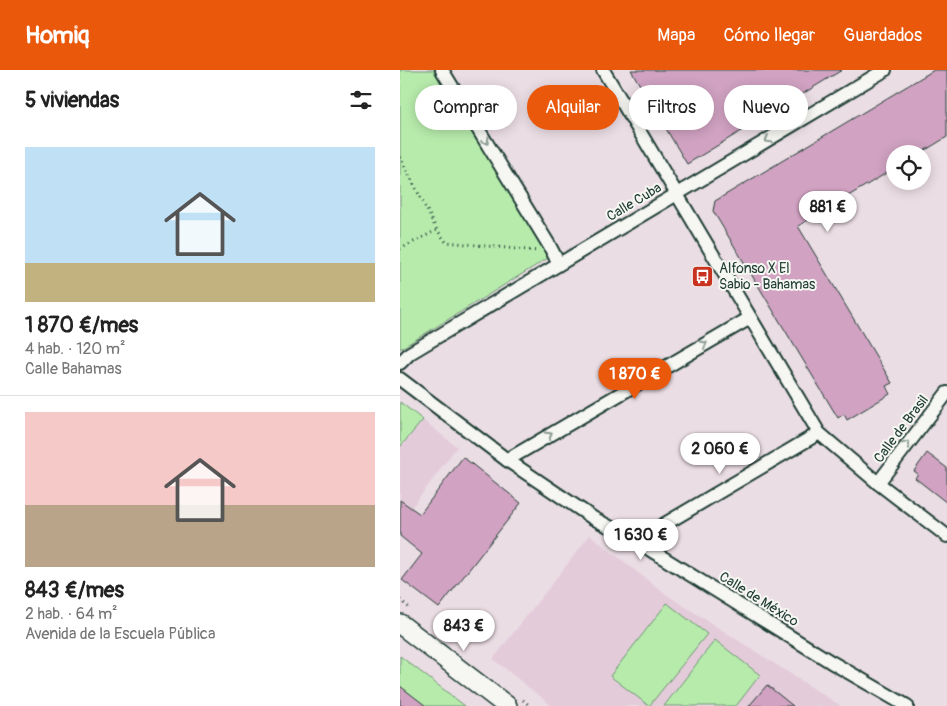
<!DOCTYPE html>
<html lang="es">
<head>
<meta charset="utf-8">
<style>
  :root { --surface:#fff; --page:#f2f2f2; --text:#222; --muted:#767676; --line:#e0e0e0; --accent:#ea580c }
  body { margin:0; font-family:Pangolin,sans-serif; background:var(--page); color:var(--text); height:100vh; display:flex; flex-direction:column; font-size:19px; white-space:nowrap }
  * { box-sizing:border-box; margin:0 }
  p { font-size:16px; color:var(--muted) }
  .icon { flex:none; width:28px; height:28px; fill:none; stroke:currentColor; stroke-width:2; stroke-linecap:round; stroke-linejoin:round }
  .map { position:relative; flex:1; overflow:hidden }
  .sheet { display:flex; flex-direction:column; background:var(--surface); width:400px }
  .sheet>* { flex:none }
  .guide { position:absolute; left:15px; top:15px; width:456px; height:45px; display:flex; gap:10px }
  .buttons { position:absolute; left:486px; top:75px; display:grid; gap:10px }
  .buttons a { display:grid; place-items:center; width:45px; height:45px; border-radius:50%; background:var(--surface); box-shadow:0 2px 12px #0003; font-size:25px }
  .price { position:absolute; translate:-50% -42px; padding:0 11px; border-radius:18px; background:#fff; color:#222; font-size:16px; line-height:32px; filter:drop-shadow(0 1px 2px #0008) }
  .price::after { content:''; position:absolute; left:50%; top:30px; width:15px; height:11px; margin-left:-8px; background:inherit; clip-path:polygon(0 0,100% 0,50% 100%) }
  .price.on { background:var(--accent); color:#fff }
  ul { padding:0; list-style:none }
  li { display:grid; align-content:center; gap:10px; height:265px; padding:0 25px }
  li+li { border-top:1px solid var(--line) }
  li span { display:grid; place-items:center; height:155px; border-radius:0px; color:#555 }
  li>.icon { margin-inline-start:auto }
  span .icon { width:90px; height:90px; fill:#fffc; stroke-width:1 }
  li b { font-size:21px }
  h2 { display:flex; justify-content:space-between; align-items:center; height:60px; padding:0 25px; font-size:21px }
  .chip { padding:0 18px; border-radius:22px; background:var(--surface); box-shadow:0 2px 12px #0003; font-size:18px; line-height:45px }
  .chip.on { background:var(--accent); color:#fff }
  header { display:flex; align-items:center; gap:30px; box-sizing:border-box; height:70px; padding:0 25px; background:var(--accent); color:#fff }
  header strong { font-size:24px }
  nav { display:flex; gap:28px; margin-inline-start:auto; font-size:18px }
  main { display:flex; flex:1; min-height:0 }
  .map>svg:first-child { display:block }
  .built { fill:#e3cbda }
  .green { fill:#b7ebac; stroke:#6b9470 }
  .building { fill:#d1a2c2; stroke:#1f3d34 }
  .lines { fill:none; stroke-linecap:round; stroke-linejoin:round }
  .street-casing { stroke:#1f3d34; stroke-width:16 }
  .secondary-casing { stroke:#1f3d34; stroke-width:22 }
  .path { stroke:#1f3d34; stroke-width:3; stroke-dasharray:1 4; stroke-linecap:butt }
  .street { stroke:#f6f6f2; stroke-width:12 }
  .secondary { stroke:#f6f6f2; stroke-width:19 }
  .oneway { stroke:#8a9a93 }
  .labels { text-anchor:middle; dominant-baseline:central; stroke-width:4; stroke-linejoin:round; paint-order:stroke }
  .street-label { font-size:14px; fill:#1f3d34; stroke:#f6f6f2 }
  .poi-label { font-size:14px; fill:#1f3d34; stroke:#f6f6f2; text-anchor:start }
</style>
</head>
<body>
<header>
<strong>Homiq</strong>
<nav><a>Mapa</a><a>Cómo llegar</a><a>Guardados</a></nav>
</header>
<main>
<section class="sheet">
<h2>5 viviendas<svg class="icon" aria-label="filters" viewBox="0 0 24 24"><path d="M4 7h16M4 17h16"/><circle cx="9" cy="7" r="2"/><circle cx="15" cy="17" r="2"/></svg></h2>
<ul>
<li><span style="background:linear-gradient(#bfe0f5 75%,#c2b280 0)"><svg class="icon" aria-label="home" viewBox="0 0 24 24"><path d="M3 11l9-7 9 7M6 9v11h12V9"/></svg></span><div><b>1 870 €/mes</b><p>4 hab. · 120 m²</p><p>Calle Bahamas</p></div></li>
<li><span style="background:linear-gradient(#f6c9c9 60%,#b9a48a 0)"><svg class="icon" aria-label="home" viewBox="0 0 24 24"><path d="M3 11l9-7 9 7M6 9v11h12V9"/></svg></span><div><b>843 €/mes</b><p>2 hab. · 64 m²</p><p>Avenida de la Escuela Pública</p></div></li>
</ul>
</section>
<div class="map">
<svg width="547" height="636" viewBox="0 0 547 636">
  <rect width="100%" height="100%" fill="#ebdde4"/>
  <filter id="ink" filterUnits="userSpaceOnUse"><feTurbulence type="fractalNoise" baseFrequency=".02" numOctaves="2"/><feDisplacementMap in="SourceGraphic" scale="10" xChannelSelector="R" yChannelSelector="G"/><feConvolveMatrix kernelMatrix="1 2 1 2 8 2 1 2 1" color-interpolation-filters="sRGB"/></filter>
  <g filter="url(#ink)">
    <g class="built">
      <polygon points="0,332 57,377 0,453"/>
      <polygon points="190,465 264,523 441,636 152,636 93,589"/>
    </g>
    <g class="green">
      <polygon points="0,0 36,0 153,185 0,279"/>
      <polygon points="0,332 23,350 0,377"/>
      <polygon points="267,533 307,564 249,636 210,606"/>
      <polygon points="315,570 360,605 336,636 264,636"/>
      <polygon points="0,586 65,636 0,636"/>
    </g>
    <g class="building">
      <polygon points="231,0 442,0 287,94"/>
      <polygon points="534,0 547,0 547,67 519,84 495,84 495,98 398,156 492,313 486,316 490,324 447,350 444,344 438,348 313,141 315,131"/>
      <polygon points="527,383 547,398 547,433 515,408 518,404 514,401"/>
      <polygon points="63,387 121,433 39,538 2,510 22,484 0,466 0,430 20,444"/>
      <polygon points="367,615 393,636 349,636"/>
      <polygon points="0,616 26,636 0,636"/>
    </g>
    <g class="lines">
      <defs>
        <g id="street">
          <polyline points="42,0 149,175 159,194"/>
          <polyline points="203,0 419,363 478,413 547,466"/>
          <polyline points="0,293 10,283 485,0"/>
          <polyline points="0,309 107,390 193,448 236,471 431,592 507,636"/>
          <polyline points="107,390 350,248"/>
          <polyline points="478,413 547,323"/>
          <polyline points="236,471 419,363"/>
        </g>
        <polyline id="secondary" points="0,554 107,636"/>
      </defs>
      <use href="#street" class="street-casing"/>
      <use href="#secondary" class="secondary-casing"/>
      <g class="path">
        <polyline points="0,87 37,160"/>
        <polyline points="0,179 37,160 46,172 138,181"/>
        <polyline points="0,530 11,539"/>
        <polyline points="123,630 130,636"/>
      </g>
      <use href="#street" class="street"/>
      <use href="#secondary" class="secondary"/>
    </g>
    <defs><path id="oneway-chevron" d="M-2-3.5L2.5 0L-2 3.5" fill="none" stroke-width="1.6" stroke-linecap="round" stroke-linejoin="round" transform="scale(1.25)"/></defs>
    <g class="oneway">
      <use href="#oneway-chevron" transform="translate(368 70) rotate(149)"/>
      <use href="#oneway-chevron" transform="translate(86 71) rotate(59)"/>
      <use href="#oneway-chevron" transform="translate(304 274) rotate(-30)"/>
      <use href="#oneway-chevron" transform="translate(149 365) rotate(-30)"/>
      <use href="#oneway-chevron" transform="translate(507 374) rotate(-53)"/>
    </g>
  </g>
  <defs>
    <symbol id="bus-square" viewBox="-11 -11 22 22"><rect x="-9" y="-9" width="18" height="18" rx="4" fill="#c8321e" stroke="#f6f6f2"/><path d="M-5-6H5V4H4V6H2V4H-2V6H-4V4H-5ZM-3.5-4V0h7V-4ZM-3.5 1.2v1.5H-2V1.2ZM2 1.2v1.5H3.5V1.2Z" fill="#fff"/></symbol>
  </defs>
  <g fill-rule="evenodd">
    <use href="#bus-square" x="290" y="194" width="25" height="25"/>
  </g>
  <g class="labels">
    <g class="street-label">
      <text transform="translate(234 132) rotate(-31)">Calle Cuba</text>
      <text transform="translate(501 359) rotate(-53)">Calle de Brasil</text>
      <text transform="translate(359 529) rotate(32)">Calle de México</text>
    </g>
    <g class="poi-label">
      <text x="319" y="198">Alfonso X El<tspan x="319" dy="16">Sabio - Bahamas</tspan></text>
    </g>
  </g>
</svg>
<div class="buttons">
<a><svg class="icon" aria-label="locate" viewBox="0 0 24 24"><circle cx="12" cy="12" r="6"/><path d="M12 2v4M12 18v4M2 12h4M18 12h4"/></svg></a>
</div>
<b class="price" style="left:428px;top:163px">881 €</b>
<b class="price on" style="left:235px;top:330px">1 870 €</b>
<b class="price" style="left:320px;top:405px">2 060 €</b>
<b class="price" style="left:241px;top:491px">1 630 €</b>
<b class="price" style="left:64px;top:582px">843 €</b>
<div class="guide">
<a class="chip">Comprar</a>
<a class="chip on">Alquilar</a>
<a class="chip">Filtros</a>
<a class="chip">Nuevo</a>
</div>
</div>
</main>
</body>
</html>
